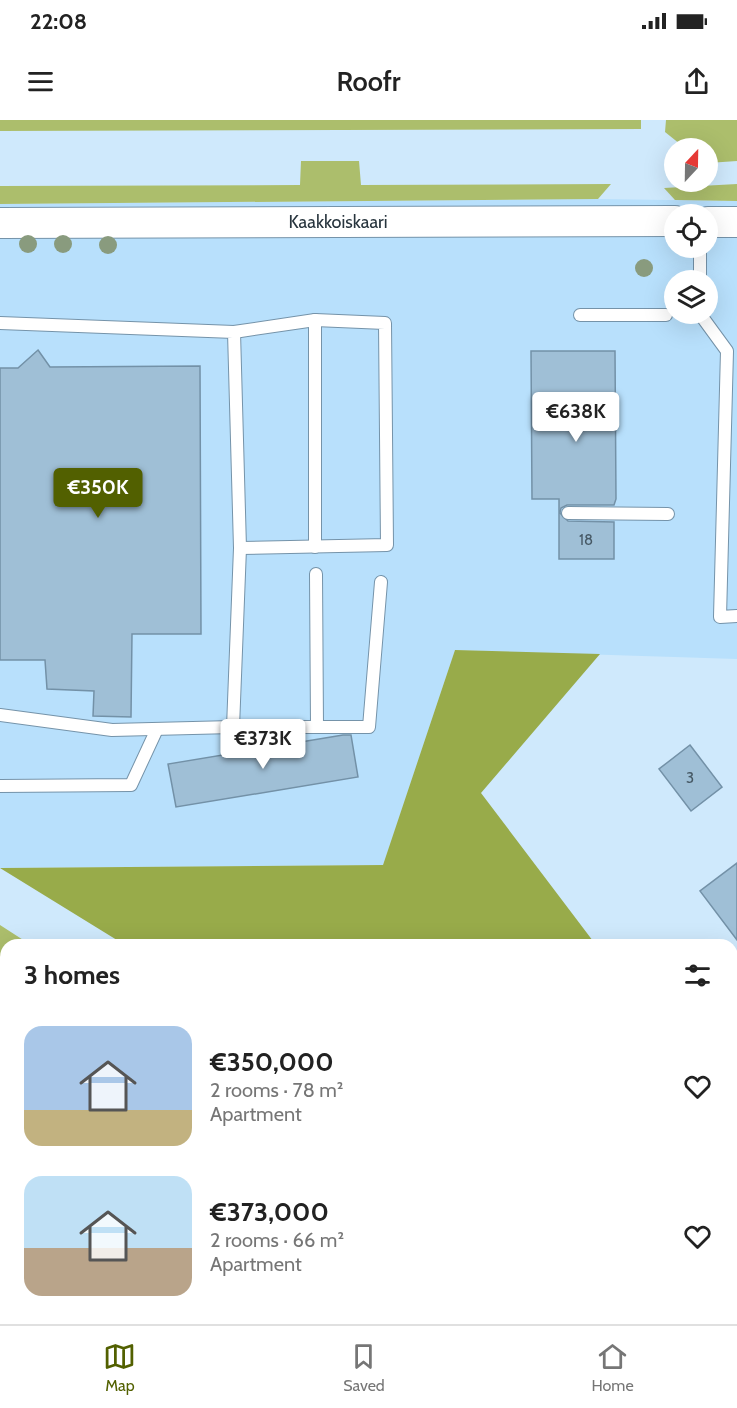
<!DOCTYPE html>
<html lang="en">
<head>
<meta charset="utf-8">
<style>
  :root { --surface:#fff; --page:#f2f2f2; --text:#222; --muted:#767676; --line:#e0e0e0; --accent:#526000 }
  body { margin:0; font-family:Cabin,sans-serif; background:var(--page); color:var(--text); height:100vh; display:flex; flex-direction:column; font-size:22px; white-space:nowrap }
  * { box-sizing:border-box; margin:0 }
  p { font-size:20px; color:var(--muted) }
  .icon { flex:none; width:33px; height:33px; fill:none; stroke:currentColor; stroke-width:2; stroke-linecap:round; stroke-linejoin:round }
  .map { position:relative; flex:1; overflow:hidden }
  .drawer { position:absolute; left:0px; top:819px; width:738px; height:386px; display:flex; flex-direction:column; background:var(--surface); border-radius:18px 18px 0 0; box-shadow:0 6px 24px #0002 }
  .drawer>* { flex:none }
  .needle { width:39px; rotate:22deg }
  .fabs { position:absolute; left:664px; top:18px; display:grid; gap:12px }
  .fabs a { display:grid; place-items:center; width:54px; height:54px; border-radius:50%; background:var(--surface); box-shadow:0 6px 24px #0002; font-size:30px }
  .price { position:absolute; translate:-50% -51px; padding:0 14px; border-radius:6px; background:#fff; color:#222; font-size:20px; line-height:39px; filter:drop-shadow(0 2px 3px #0008) }
  .price::after { content:''; position:absolute; left:50%; top:36px; width:18px; height:14px; margin-left:-9px; background:inherit; clip-path:polygon(0 0,100% 0,50% 100%) }
  .price.selected { background:var(--accent); color:#fff }
  ul { padding:0; list-style:none }
  li { display:flex; align-items:center; gap:18px; height:150px; padding:0 24px }
  li span { display:grid; place-items:center; flex:none; width:168px; height:120px; border-radius:18px; color:#555 }
  li>.icon { margin-inline-start:auto }
  span .icon { width:72px; height:72px; fill:#fffc; stroke-width:1 }
  li b { font-size:26px }
  h2 { display:flex; justify-content:space-between; align-items:center; height:72px; padding:0 24px; font-size:26px }
  .status { display:flex; justify-content:space-between; align-items:center; height:42px; padding:0 30px; background:var(--surface); direction:ltr }
  .status svg { height:16px; fill:currentColor }
  header { display:flex; justify-content:space-between; align-items:center; height:78px; padding:0 24px; background:var(--surface); font-size:27px; font-weight:600 }
  .menu { display:flex; justify-content:space-around; align-items:center; height:84px; border-top:2px solid var(--line); background:var(--surface); font-size:16px; color:var(--muted) }
  .menu a { display:grid; justify-items:center; gap:3px }
  .menu .selected { color:var(--accent) }
  .map>svg:first-child { display:block }
  .built { fill:#b8e0fc; fill-rule:evenodd }
  .green { fill:#acbe6c }
  .forest { fill:#98ab4a }
  .building { fill:#9fbfd6; stroke:#7391a7; stroke-width:1.5 }
  .lines { fill:none; stroke-linecap:round; stroke-linejoin:round }
  .service-casing { stroke:#7593a9; stroke-width:14 }
  .tertiary-casing { stroke:#7593a9; stroke-width:32 }
  .trunk-casing { stroke:#7593a9; stroke-width:34 }
  .service { stroke:#fff; stroke-width:12 }
  .tertiary { stroke:#fff; stroke-width:30 }
  .trunk { stroke:#fff; stroke-width:33 }
  .tree { fill:#899b7e }
  .labels { text-anchor:middle; dominant-baseline:central; stroke-width:6; stroke-linejoin:round; paint-order:stroke }
  .number-label { font-size:15px; fill:#465864 }
  .street-label { font-size:18px; fill:#28353e; stroke:#fff }
</style>
</head>
<body>
<div class="status"><b>22:08</b><svg viewBox="0 0 49 12"><path d="M0 12V9h3v3zM5 12V6h3v6zM10 12V3h3v9zM15 12V0h3v12zM26 1h20v11H26zM47 4h2v5h-2z"/></svg></div>
<header><svg class="icon" aria-label="menu" viewBox="0 0 24 24"><path d="M4 6h16M4 12h16M4 18h16"/></svg>Roofr<svg class="icon" aria-label="share" viewBox="0 0 24 24"><path d="M12 15V3M7 8l5-5 5 5M5 13v7h14v-7"/></svg></header>
<div class="map">
<svg width="737" height="1204" viewBox="0 0 737 1204">
  <rect width="100%" height="100%" fill="#cfe9fc"/>
  <path class="built" d="M598,79L737,81V539L455,530L383,745L0,748V84ZM675,94H708V128H675ZM675,160H708V194H675Z"/>
  <g class="green">
    <polygon points="0,0 641,0 641,9 0,11"/>
    <polygon points="666,0 737,0 737,41 708,43 708,28 685,28 665,12"/>
    <polygon points="301,41 359,41 361,65 611,64 598,79 0,84 0,66 300,65"/>
    <polygon points="737,64 737,81 675,80 664,68"/>
    <polygon points="0,805 31,825 6,825 6,905 0,902"/>
    <polygon points="0,957 6,961 6,1198 382,1198 393,1204 0,1204"/>
    <polygon points="732,1197 737,1198 737,1204 486,1204 475,1199"/>
  </g>
  <g class="forest">
    <polygon points="455,530 600,534 481,673 596,825 125,825 0,748 383,745"/>
    <polygon points="732,1013 737,1020 737,1158 732,1156"/>
  </g>
  <g class="building">
    <polygon points="38,230 50,247 200,246 201,514 132,514 131,597 93,596 94,571 47,569 45,540 0,540 0,248 18,248"/>
    <polygon points="531,231 615,231 616,379 614,385 567,385 561,388 560,393 568,401 614,402 614,439 559,439 559,379 532,379"/>
    <polygon points="343,615 351,615 358,657 176,687 168,644"/>
    <polygon points="690,625 722,667 691,691 659,649"/>
    <polygon points="737,743 737,820 700,771"/>
  </g>
  <g class="lines">
    <defs>
      <g id="service">
        <polyline points="700,160 700,128"/>
        <polyline points="700,194 727,231 720,497 737,496"/>
        <polyline points="580,195 666,195"/>
        <polyline points="0,203 234,212 240,428 233,607 112,610 0,595"/>
        <polyline points="234,212 315,200 385,203 387,425 240,428"/>
        <polyline points="568,393 668,394"/>
        <polyline points="315,427 315,200"/>
        <polyline points="316,454 317,607"/>
        <polyline points="233,607 369,607 381,462"/>
        <polyline points="0,666 131,665 157,609"/>
      </g>
      <g id="tertiary">
        <polyline points="708,102 737,102"/>
        <polyline points="0,103 675,101"/>
      </g>
      <g id="trunk">
        <polyline points="0,929 6,933"/>
        <polyline points="424,1198 435,1204"/>
      </g>
    </defs>
    <use href="#service" class="service-casing"/>
    <use href="#tertiary" class="tertiary-casing"/>
    <use href="#trunk" class="trunk-casing"/>
    <use href="#service" class="service"/>
    <use href="#tertiary" class="tertiary"/>
    <use href="#trunk" class="trunk"/>
  </g>
  <g class="tree">
    <circle cx="28" cy="124" r="9"/>
    <circle cx="63" cy="124" r="9"/>
    <circle cx="108" cy="125" r="9"/>
    <circle cx="644" cy="148" r="9"/>
  </g>
  <g class="labels">
    <g class="number-label">
      <text x="586" y="420">18</text>
      <text x="690" y="658">3</text>
    </g>
    <g class="street-label">
      <text x="338" y="102">Kaakkoiskaari</text>
    </g>
  </g>
</svg>
<div class="fabs">
<a><svg class="needle" viewBox="-14 -14 28 28"><path d="M0-13l5 13h-10z" fill="#e53935"/><path d="M0 13l5-13h-10z" fill="#767676"/></svg></a>
<a><svg class="icon" aria-label="locate" viewBox="0 0 24 24"><circle cx="12" cy="12" r="6"/><path d="M12 2v4M12 18v4M2 12h4M18 12h4"/></svg></a>
<a><svg class="icon" aria-label="layers" viewBox="0 0 24 24"><path d="M12 4l9 5-9 5-9-5zM3 14l9 5 9-5"/></svg></a>
</div>
<b class="price" style="left:576px;top:323px">€638K</b>
<b class="price selected" style="left:98px;top:399px">€350K</b>
<b class="price" style="left:263px;top:650px">€373K</b>
<section class="drawer">
<h2>3 homes<svg class="icon" aria-label="filters" viewBox="0 0 24 24"><path d="M4 7h16M4 17h16"/><circle cx="9" cy="7" r="2"/><circle cx="15" cy="17" r="2"/></svg></h2>
<ul>
<li><span style="background:linear-gradient(#a9c7e8 70%,#c2b280 0)"><svg class="icon" aria-label="home" viewBox="0 0 24 24"><path d="M3 11l9-7 9 7M6 9v11h12V9"/></svg></span><div><b>€350,000</b><p>2 rooms · 78 m²</p><p>Apartment</p></div><svg class="icon" aria-label="heart" viewBox="0 0 24 24"><path d="M12 20l-8-8c-3-5 5-10 8-4 3-6 11-1 8 4z"/></svg></li>
<li><span style="background:linear-gradient(#bfe0f5 60%,#b9a48a 0)"><svg class="icon" aria-label="home" viewBox="0 0 24 24"><path d="M3 11l9-7 9 7M6 9v11h12V9"/></svg></span><div><b>€373,000</b><p>2 rooms · 66 m²</p><p>Apartment</p></div><svg class="icon" aria-label="heart" viewBox="0 0 24 24"><path d="M12 20l-8-8c-3-5 5-10 8-4 3-6 11-1 8 4z"/></svg></li>
</ul>
</section>
</div>
<nav class="menu">
<a class="selected"><svg class="icon" aria-label="map" viewBox="0 0 24 24"><path d="M3 6l6-2 6 2 6-2v14l-6 2-6-2-6 2zM9 4v14M15 6v14"/></svg>Map</a>
<a><svg class="icon" aria-label="saved" viewBox="0 0 24 24"><path d="M7 4h10v16l-5-4-5 4z"/></svg>Saved</a>
<a><svg class="icon" aria-label="home" viewBox="0 0 24 24"><path d="M3 11l9-7 9 7M6 9v11h12V9"/></svg>Home</a>
</nav>
</body>
</html>
